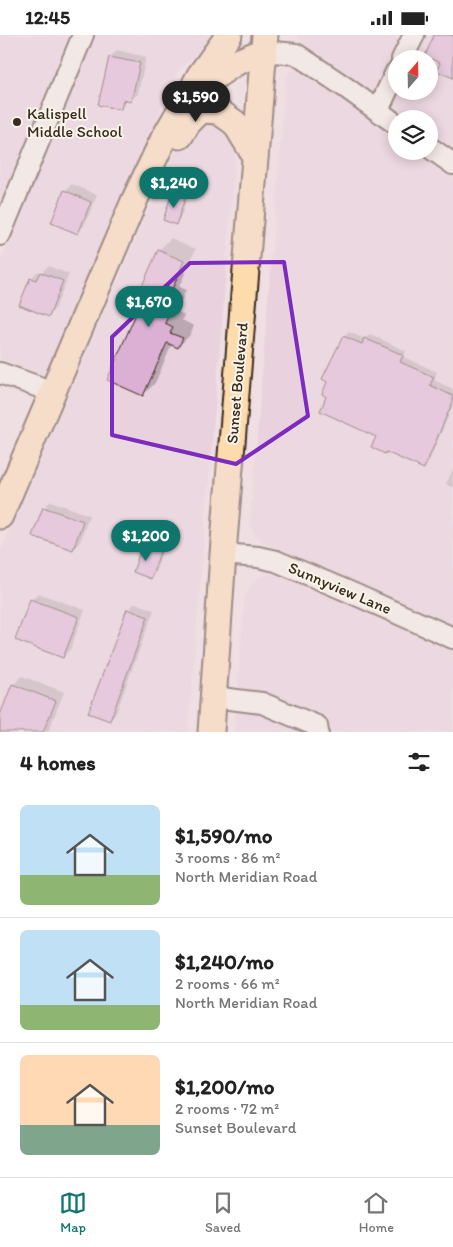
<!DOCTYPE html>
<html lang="en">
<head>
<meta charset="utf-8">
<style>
  :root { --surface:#fff; --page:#f6f6f6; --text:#222; --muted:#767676; --line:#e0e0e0; --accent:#0f766e }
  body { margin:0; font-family:Itim,sans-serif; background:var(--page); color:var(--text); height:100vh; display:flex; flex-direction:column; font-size:19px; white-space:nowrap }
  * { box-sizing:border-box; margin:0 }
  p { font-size:16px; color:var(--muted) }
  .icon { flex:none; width:28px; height:28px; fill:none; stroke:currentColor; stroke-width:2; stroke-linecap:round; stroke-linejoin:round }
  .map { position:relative; height:697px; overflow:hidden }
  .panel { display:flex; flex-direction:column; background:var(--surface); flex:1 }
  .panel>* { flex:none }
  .needle { width:32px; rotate:20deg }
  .controls { position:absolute; left:388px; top:15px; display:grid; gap:10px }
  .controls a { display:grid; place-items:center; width:50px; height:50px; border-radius:50%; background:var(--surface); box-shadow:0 2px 12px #0003; font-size:25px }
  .price { position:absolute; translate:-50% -42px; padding:0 11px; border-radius:18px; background:var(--accent); color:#fff; font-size:16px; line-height:32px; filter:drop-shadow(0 1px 2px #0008) }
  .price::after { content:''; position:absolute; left:50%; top:30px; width:15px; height:11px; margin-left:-8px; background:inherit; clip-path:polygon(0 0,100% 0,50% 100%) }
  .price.current { background:#222; color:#fff }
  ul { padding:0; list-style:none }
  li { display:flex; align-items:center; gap:15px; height:125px; padding:0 20px }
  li+li { border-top:1px solid var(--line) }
  li span { display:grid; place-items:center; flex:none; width:140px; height:100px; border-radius:8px; color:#555 }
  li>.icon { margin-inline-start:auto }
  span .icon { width:60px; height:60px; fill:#fffc; stroke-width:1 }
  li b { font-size:21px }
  h2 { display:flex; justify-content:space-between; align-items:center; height:60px; padding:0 20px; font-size:21px }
  .status { display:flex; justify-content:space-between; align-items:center; height:35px; padding:0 25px; background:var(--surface); direction:ltr }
  .status svg { height:14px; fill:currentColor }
  .tab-bar { display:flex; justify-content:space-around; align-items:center; height:70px; border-top:1px solid var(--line); background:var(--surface); font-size:14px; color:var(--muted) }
  .tab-bar a { display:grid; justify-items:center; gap:2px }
  .tab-bar .current { color:var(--accent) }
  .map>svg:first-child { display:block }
  .built { fill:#e9d1de; fill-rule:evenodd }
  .shadow { fill:#0003 }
  .building { fill:#dcb0d4; stroke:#3b2a1e }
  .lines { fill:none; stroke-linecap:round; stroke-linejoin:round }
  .minor-casing { stroke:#3b2a1e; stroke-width:24 }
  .major-casing { stroke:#3b2a1e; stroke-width:29 }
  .minor { stroke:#f7f3e8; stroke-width:20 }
  .major { stroke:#fedbac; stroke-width:25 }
  .marked { fill:none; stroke:#7b2cbf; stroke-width:4; stroke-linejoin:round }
  .poi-dot { fill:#3b2a1e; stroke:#f7f3e8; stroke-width:2 }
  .labels { text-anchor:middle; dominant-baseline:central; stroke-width:4; stroke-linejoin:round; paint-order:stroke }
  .poi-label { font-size:16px; fill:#3b2a1e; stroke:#f7f3e8; text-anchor:start }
  .street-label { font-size:16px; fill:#3b2a1e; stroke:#f7f3e8 }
</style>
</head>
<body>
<div class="status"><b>12:45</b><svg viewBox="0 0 49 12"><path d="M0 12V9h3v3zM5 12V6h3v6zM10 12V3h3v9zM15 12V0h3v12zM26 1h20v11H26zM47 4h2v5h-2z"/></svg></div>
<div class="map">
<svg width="453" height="697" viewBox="0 0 453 697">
  <rect width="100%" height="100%" fill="#efdfe2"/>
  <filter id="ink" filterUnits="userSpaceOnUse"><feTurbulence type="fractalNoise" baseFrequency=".02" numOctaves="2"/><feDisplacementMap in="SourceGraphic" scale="10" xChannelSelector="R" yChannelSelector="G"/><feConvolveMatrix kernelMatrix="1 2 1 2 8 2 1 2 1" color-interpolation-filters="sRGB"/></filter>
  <g filter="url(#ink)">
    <g class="built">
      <polygon points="0,0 69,1 0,170"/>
      <polygon points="96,0 216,0 176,38 43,363 0,323 0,228"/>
      <path d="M296,0H453V113L429,96V84H410L300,5ZM396,24H429V56H396Z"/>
      <polygon points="301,34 396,102 396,116 417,116 453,141 453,592 265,508 256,501 250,490 286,42 291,36"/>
      <polygon points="217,84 237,103 188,697 0,697 0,518 162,143 190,92"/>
      <polygon points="280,539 297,544 453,614 453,697 234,697 245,562 250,551 256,545 264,540"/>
    </g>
    <g class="shadow">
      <polygon points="117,15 146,22 138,59 131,65 128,65 120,74 100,69 110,22"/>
      <polygon points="72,149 97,160 84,191 77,197 65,156"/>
      <polygon points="178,154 189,158 180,184 175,188 173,159"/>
      <polygon points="171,203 196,214 179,252 186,255 177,276 184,280 182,285 194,291 190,300 178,312 172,309 155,348 143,360 148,255 159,215"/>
      <polygon points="48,231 69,239 55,274 48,280 20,270 31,243 38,236 41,238"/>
      <polygon points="349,297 365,304 370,299 406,316 404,322 437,337 434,345 453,354 453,370 428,428 424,433 378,402 328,361 344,302"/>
      <polygon points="453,434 453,453 446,449"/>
      <polygon points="51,466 89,480 80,507 73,514 44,473"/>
      <polygon points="148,506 164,512 155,538 150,542 143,511"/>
      <polygon points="38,558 85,575 70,615 63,622 32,565"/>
      <polygon points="135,568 154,575 116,678 110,685 128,575"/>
      <polygon points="22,641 64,657 48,697 0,697 0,684 13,650"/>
    </g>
    <g class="building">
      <polygon points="434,0 453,0 453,43 437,36 440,28 425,21"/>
      <polygon points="109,22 140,28 131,67 123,65 121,75 98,70"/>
      <polygon points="64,155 91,167 78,199 51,188"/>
      <polygon points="172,158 185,163 176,190 163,185"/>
      <polygon points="158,215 184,226 168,264 175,267 165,288 173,292 170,298 183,303 178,313 167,308 143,361 107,345 146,256 141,253"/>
      <polygon points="40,237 63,246 49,282 19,270 30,243 36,245"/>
      <polygon points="343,301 362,309 364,303 403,320 400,327 434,342 430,350 453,361 453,366 424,434 386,417 385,419 371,412 376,402 320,376 326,362 322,359 327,347 322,344"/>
      <polygon points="43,472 83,486 73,515 32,501"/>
      <polygon points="142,510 160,517 151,544 133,537"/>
      <polygon points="30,564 79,582 63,623 15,605"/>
      <polygon points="127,574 148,582 110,686 88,678"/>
      <polygon points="12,649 56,666 43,697 0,697 0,680"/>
    </g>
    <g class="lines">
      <defs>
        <g id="minor">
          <polyline points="264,16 296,19 345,52 396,89"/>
          <polyline points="402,24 414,0"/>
          <polyline points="378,75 396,37"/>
          <polyline points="429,112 453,129"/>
          <polyline points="0,200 83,0"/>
          <polyline points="0,338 53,357"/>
          <polyline points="223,519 258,522 276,526 345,555 453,603"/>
          <polyline points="213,662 262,668 317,691 318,697"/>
        </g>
        <g id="major">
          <polyline points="195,49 200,40 229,0"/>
          <polyline points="180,101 188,88 201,75 218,76 235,88 255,121"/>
          <polyline points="0,481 135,164 163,105 186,65 217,40 235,28 264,16"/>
          <polyline points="211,697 223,519 265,0"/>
        </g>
      </defs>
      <use href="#minor" class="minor-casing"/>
      <use href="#major" class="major-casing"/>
      <use href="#minor" class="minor"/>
      <use href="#major" class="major"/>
    </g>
  </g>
  <path d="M0 0H453V697H0ZM284,227L308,381L236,429L112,400V302L190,228Z" fill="#efdfe2" fill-opacity=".55" fill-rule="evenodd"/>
  <path class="marked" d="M284,227L308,381L236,429L112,400V302L190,228Z"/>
  <circle class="poi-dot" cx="17" cy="87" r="5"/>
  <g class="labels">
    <g class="poi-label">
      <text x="27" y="78">Kalispell<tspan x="27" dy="18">Middle School</tspan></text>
    </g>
    <g class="street-label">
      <text transform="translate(237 348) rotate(-85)">Sunset Boulevard</text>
      <text transform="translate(340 553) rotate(23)">Sunnyview Lane</text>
    </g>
  </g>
</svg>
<div class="controls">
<a><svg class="needle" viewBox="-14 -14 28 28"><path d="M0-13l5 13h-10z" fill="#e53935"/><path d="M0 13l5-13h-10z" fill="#767676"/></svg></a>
<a><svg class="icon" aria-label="layers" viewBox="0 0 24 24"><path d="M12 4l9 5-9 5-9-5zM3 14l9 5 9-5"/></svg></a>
</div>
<b class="price current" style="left:196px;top:88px">$1,590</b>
<b class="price" style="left:174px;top:174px">$1,240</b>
<b class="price" style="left:149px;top:293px">$1,670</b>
<b class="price" style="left:146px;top:527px">$1,200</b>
</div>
<section class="panel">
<h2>4 homes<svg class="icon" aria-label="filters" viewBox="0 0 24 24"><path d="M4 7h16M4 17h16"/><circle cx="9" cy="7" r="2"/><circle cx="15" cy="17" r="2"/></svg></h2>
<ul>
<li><span style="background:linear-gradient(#bfe0f5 70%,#8fb573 0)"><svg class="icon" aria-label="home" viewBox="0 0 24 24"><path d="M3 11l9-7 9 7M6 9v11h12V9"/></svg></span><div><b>$1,590/mo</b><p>3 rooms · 86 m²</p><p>North Meridian Road</p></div></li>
<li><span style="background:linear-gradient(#bfe0f5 75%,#8fb573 0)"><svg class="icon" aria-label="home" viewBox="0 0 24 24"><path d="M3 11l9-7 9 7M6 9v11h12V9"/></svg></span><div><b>$1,240/mo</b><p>2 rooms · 66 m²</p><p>North Meridian Road</p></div></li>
<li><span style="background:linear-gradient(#ffd9b3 70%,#7fa58c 0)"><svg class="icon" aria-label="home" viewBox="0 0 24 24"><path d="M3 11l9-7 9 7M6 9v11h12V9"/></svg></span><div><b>$1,200/mo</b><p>2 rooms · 72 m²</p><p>Sunset Boulevard</p></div></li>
</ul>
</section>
<nav class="tab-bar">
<a class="current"><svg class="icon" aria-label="map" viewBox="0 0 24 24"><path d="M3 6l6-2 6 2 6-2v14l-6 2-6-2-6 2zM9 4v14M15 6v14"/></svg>Map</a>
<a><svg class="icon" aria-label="saved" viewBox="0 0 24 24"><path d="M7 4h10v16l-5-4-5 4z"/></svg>Saved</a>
<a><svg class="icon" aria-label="home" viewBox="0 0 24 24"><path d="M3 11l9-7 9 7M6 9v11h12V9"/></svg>Home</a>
</nav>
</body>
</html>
